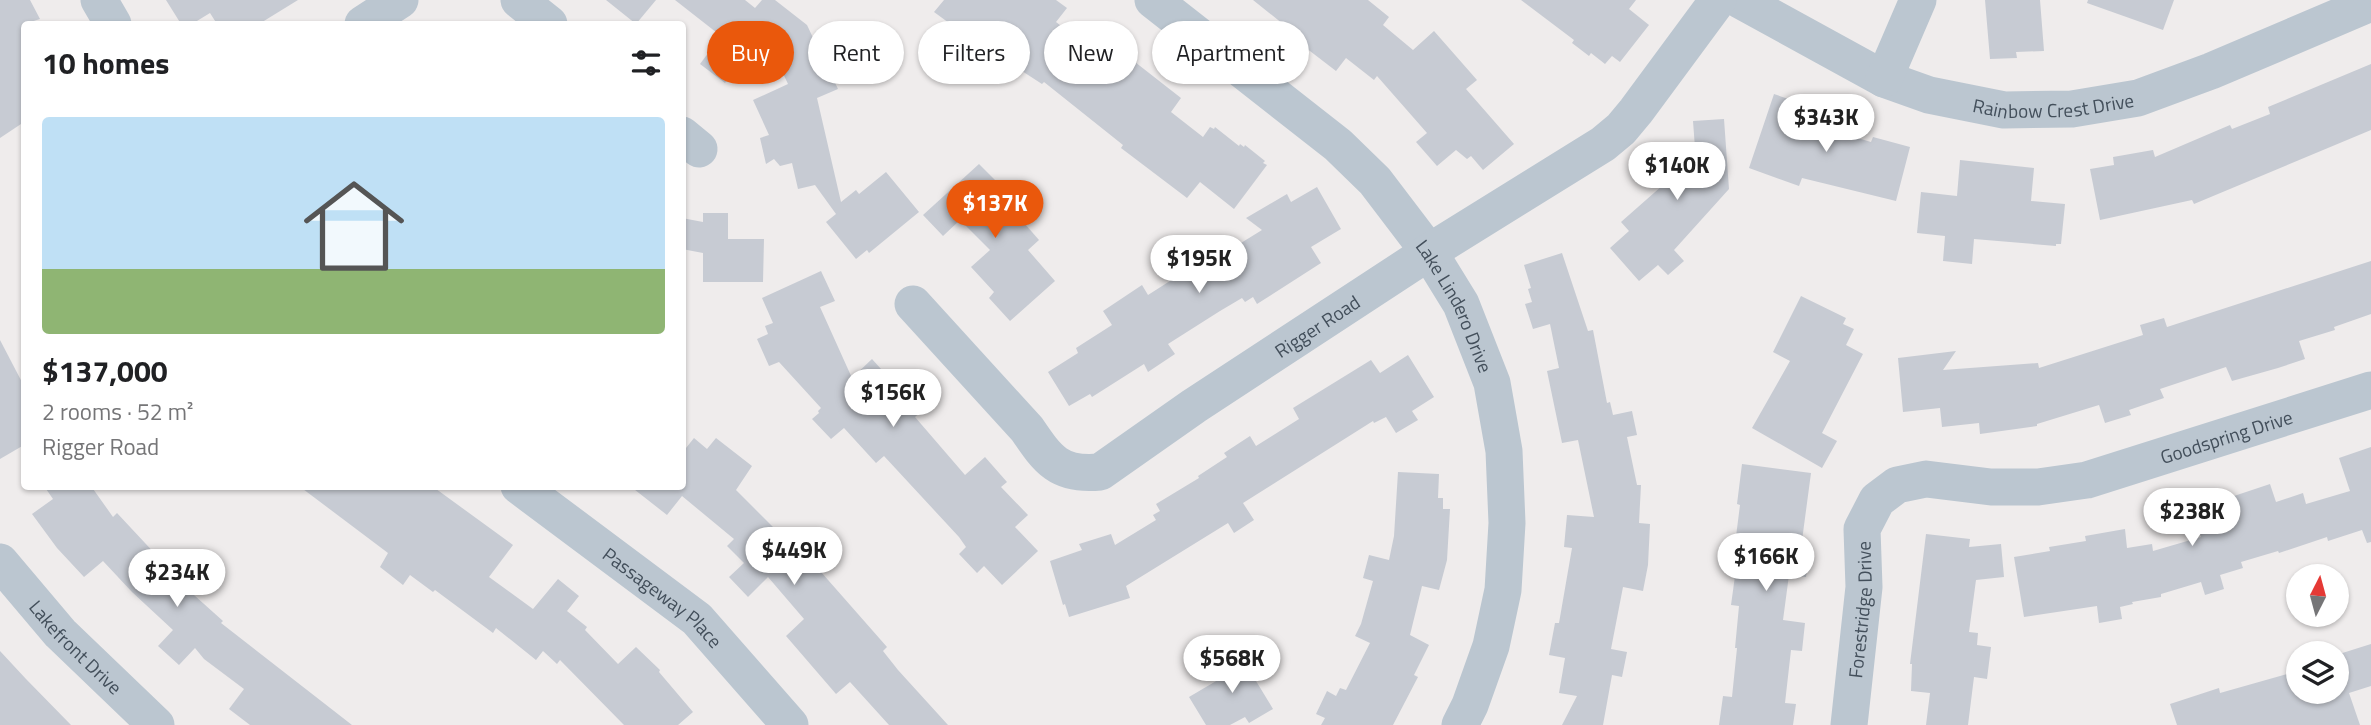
<!DOCTYPE html>
<html lang="en">
<head>
<meta charset="utf-8">
<style>
  :root { --surface:#fff; --page:#f6f6f6; --text:#202124; --muted:#757577; --line:#e0e0e0; --accent:#ea580c }
  body { margin:0; font-family:"Titillium Web",sans-serif; background:var(--page); color:var(--text); height:100vh; display:flex; flex-direction:column; font-size:26px; white-space:nowrap }
  * { box-sizing:border-box; margin:0 }
  p { font-size:23px; color:var(--muted) }
  .icon { flex:none; width:38px; height:38px; fill:none; stroke:currentColor; stroke-width:2; stroke-linecap:round; stroke-linejoin:round }
  .map { position:relative; flex:1; overflow:hidden }
  .details { position:absolute; left:21px; top:21px; width:665px; height:469px; display:flex; flex-direction:column; background:var(--surface); border-radius:7px; box-shadow:0 2px 5px #0004 }
  .details>* { flex:none }
  .hud { position:absolute; left:707px; top:21px; width:665px; height:63px; display:flex; gap:14px }
  .needle { width:46px; rotate:6deg }
  .controls { position:absolute; left:2286px; top:564px; display:grid; gap:14px }
  .controls a { display:grid; place-items:center; width:63px; height:63px; border-radius:50%; background:var(--surface); box-shadow:0 2px 5px #0004; font-size:35px }
  .price { position:absolute; translate:-50% -60px; padding:0 16px; border-radius:24px; background:#fff; color:#222; font-size:23px; line-height:46px; filter:drop-shadow(0 2px 4px #0008) }
  .price::after { content:''; position:absolute; left:50%; top:42px; width:21px; height:16px; margin-left:-10px; background:inherit; clip-path:polygon(0 0,100% 0,50% 100%) }
  .price.on { background:var(--accent); color:#fff }
  ul { padding:0; list-style:none }
  li { display:grid; align-content:center; gap:14px; height:371px; padding:0 21px }
  li+li { border-top:2px solid var(--line) }
  li span { display:grid; place-items:center; height:217px; border-radius:7px; color:#555 }
  li>.icon { margin-inline-start:auto }
  span .icon { width:126px; height:126px; fill:#fffc; stroke-width:1 }
  li b { font-size:30px }
  h2 { display:flex; justify-content:space-between; align-items:center; height:84px; padding:0 21px; font-size:30px }
  .chip { padding:0 24px; border-radius:32px; background:var(--surface); box-shadow:0 2px 5px #0004; font-size:24px; line-height:63px }
  .chip.on { background:var(--accent); color:#fff }
  .map>svg:first-child { display:block }
  .building { fill:#c7cbd3 }
  .lines { fill:none; stroke-linecap:round; stroke-linejoin:round }
  .minor { stroke:#bbc6d0; stroke-width:37 }
  .labels { text-anchor:middle; dominant-baseline:central; stroke-width:5; stroke-linejoin:round; paint-order:stroke }
  .street-label { font-size:19px; fill:#434f5b; stroke:#fff }
</style>
</head>
<body>
<div class="map">
<svg width="2371" height="725" viewBox="0 0 2371 725">
  <rect width="100%" height="100%" fill="#efecec"/>
  <g class="building">
    <polygon points="0,0 30,0 40,19 24,24 24,122 0,138"/>
    <polygon points="166,0 298,0 259,24 217,24 210,13 192,24 181,24"/>
    <polygon points="606,0 656,0 636,24"/>
    <polygon points="675,0 745,0 755,8 762,0 775,0 807,25 815,42 826,36 838,64 828,68 838,89 817,98 841,202 856,190 859,194 886,172 919,212 869,253 867,250 856,259 826,222 836,214 815,185 798,189 792,163 780,166 774,159 766,164 760,138 769,135 753,100 788,84 764,33 725,83 700,64 721,36"/>
    <polygon points="944,0 1056,0 1067,8 1056,22 1116,68 1126,55 1181,98 1171,112 1203,137 1210,127 1214,129 1215,127 1239,146 1240,144 1244,147 1245,145 1265,161 1263,163 1267,165 1234,209 1200,182 1187,198 1121,148 1123,145 1044,82 1042,84 1025,73 980,40 962,28 960,31 934,12"/>
    <polygon points="1253,0 1368,0 1389,17 1383,25 1413,50 1434,31 1477,80 1466,89 1514,144 1483,170 1471,156 1467,159 1456,150 1437,166 1416,142 1427,133 1377,76 1374,80 1346,58 1336,71 1280,28 1283,24"/>
    <polygon points="1521,0 1636,0 1629,9 1649,25 1620,62 1612,56 1605,64 1591,53 1589,56 1572,43 1574,40"/>
    <polygon points="1985,0 2040,0 2044,51 2016,52 2017,58 1990,59"/>
    <polygon points="2088,0 2174,0 2163,30 2087,3"/>
    <polygon points="2371,64 2371,130 2194,204 2192,200 2100,220 2090,169 2114,165 2113,157 2153,150 2155,157 2230,125 2232,129 2270,114 2268,107"/>
    <polygon points="1774,94 1806,105 1800,121 1871,142 1873,137 1910,147 1896,201 1802,178 1799,186 1749,168"/>
    <polygon points="1724,119 1729,189 1674,250 1684,261 1668,275 1658,265 1639,281 1610,248 1629,231 1621,222 1663,185 1660,157 1674,156 1673,150 1695,148 1693,121"/>
    <polygon points="1960,160 2034,168 2031,201 2065,204 2061,244 2056,244 2056,246 1974,239 1972,264 1943,261 1945,236 1917,233 1921,192 1957,196"/>
    <polygon points="979,164 1000,185 996,189 1020,214 1018,216 1039,240 1028,250 1055,281 1010,321 989,298 994,292 971,267 990,250 960,220 943,236 923,215"/>
    <polygon points="1317,187 1341,229 1311,247 1321,263 1257,304 1253,297 1245,302 1242,298 1220,311 1168,344 1175,354 1148,372 1144,364 1092,397 1090,394 1069,406 1048,372 1078,353 1076,348 1112,325 1103,311 1142,285 1148,295 1195,265 1190,259 1208,248 1215,259 1262,230 1246,218 1287,194 1291,202"/>
    <polygon points="703,213 728,213 728,239 764,239 763,282 703,282 703,253 682,249 682,218 703,222"/>
    <polygon points="1562,253 1588,331 1593,330 1607,403 1610,402 1613,415 1632,411 1637,435 1627,437 1637,485 1641,485 1639,523 1650,524 1648,565 1643,591 1623,587 1611,649 1627,652 1622,677 1612,675 1603,725 1562,725 1577,696 1559,693 1565,658 1549,655 1555,623 1559,623 1572,548 1564,547 1567,515 1594,517 1578,440 1562,443 1547,371 1559,368 1550,324 1533,329 1525,304 1532,302 1528,289 1531,288 1524,265"/>
    <polygon points="2371,261 2371,314 2334,327 2335,330 2299,341 2305,359 2278,368 2232,381 2226,367 2160,389 2164,398 2129,410 2131,415 2105,423 2099,405 2037,424 2037,426 1980,434 1979,423 1942,427 1940,408 1903,412 1898,358 1956,351 1943,370 2038,363 2039,368 2143,335 2140,325 2164,318 2167,327"/>
    <polygon points="821,271 835,301 820,307 852,378 872,359 899,389 906,383 927,406 915,417 965,475 985,457 1007,482 1001,487 1028,515 1015,527 1038,551 1002,585 984,566 977,573 959,554 966,547 959,537 884,456 876,463 844,428 831,439 812,419 819,413 818,411 821,408 779,362 769,366 757,339 768,334 765,326 773,323 762,298"/>
    <polygon points="1801,296 1846,318 1843,324 1854,329 1846,345 1863,354 1822,433 1837,441 1822,468 1752,428 1790,361 1773,352"/>
    <polygon points="0,340 24,386 24,445 0,459"/>
    <polygon points="1408,355 1434,397 1412,411 1418,420 1396,433 1386,417 1374,423 1373,421 1243,503 1254,520 1234,533 1228,523 1126,586 1130,598 1069,617 1065,604 1063,605 1050,561 1082,550 1079,544 1111,534 1115,545 1156,520 1153,515 1160,511 1156,504 1199,478 1198,476 1227,457 1224,453 1250,436 1256,446 1299,419 1293,408 1371,360 1380,373"/>
    <polygon points="694,438 707,449 716,438 752,466 736,490 812,566 814,564 887,647 883,651 898,670 948,725 889,725 850,682 836,694 786,636 804,619 768,577 748,597 729,577 744,563 727,546 734,539 682,496 667,515 630,486 682,486 682,453"/>
    <polygon points="2371,447 2371,542 2367,543 2362,530 2328,541 2327,537 2279,553 2278,551 2241,562 2243,568 2220,575 2224,589 2205,595 2201,582 2161,594 2161,597 2132,602 2133,604 2120,607 2122,619 2099,623 2097,606 2024,617 2014,557 2050,551 2049,547 2086,541 2085,536 2125,529 2127,548 2152,544 2153,551 2201,537 2191,504 2221,495 2222,500 2270,484 2276,502 2303,493 2306,504 2350,491 2339,458"/>
    <polygon points="1742,464 1811,473 1801,548 1810,549 1806,577 1789,575 1783,620 1805,623 1802,651 1791,650 1785,703 1796,704 1793,725 1719,725 1723,696 1732,697 1737,648 1735,648 1739,606 1731,605 1735,576 1731,576 1740,505 1737,504"/>
    <polygon points="1398,472 1439,474 1438,498 1443,498 1443,509 1450,509 1447,560 1439,590 1422,586 1410,635 1429,645 1414,675 1418,677 1393,725 1321,725 1325,718 1316,714 1327,691 1336,696 1340,688 1346,690 1370,643 1355,636 1361,624 1373,581 1363,578 1369,555 1389,560 1394,536"/>
    <polygon points="44,486 91,486 113,517 117,513 159,558 156,561 223,621 221,623 352,725 250,725 229,709 244,689 204,659 195,648 179,665 158,646 173,630 132,592 103,561 84,577 57,548 32,514 53,499"/>
    <polygon points="299,486 432,486 513,545 489,577 533,609 558,579 579,596 567,611 587,627 585,630 618,664 636,647 660,670 659,672 693,712 678,725 624,725 560,660 557,664 543,651 536,660 496,628 493,633 435,590 433,592 410,575 403,585 380,567 388,553"/>
    <polygon points="1926,534 1970,539 1969,547 2001,544 2004,577 1976,580 1969,632 1978,633 1977,645 1991,647 1987,679 1974,677 1968,725 1926,725 1930,693 1911,691 1912,664 1910,664"/>
    <polygon points="2371,644 2371,686 2349,693 2360,725 2177,725 2170,704 2219,688 2220,693 2298,671 2298,691 2336,691 2336,655"/>
    <polygon points="0,651 26,679 71,725 0,725"/>
    <polygon points="1237,654 1241,660 1252,661 1262,678 1256,681 1273,709 1249,723 1245,717 1230,725 1206,725 1189,697 1223,677 1216,666"/>
  </g>
  <g class="lines">
    <g class="minor">
      <polyline points="99,0 113,24"/>
      <polyline points="519,0 549,24"/>
      <path id="s1" d="M1153,0L1338,145L1375,181L1429,252L1461,304L1492,383L1504,451L1507,523L1503,590L1491,646L1470,705L1460,725"/>
      <path id="s2" d="M1740,0L1884,79L1929,95L2004,110L2072,109L2138,98L2211,71L2371,3"/>
      <polyline points="363,24 400,0"/>
      <polyline points="1884,79 1918,0"/>
      <polyline points="682,135 699,149"/>
      <path id="s3" d="M913,304L1027,429C1048,460 1059,476 1100,472L1194,406L1429,252L1603,144L1621,129L1636,111L1718,0"/>
      <path id="s4" d="M519,486L697,619L790,725"/>
      <path id="s5" d="M0,562L60,633L156,725"/>
      <path id="s6" d="M1849,725L1864,587L1862,529L1877,500L1897,485L1926,479L1991,487H2038L2087,480L2371,390"/>
    </g>
  </g>
  <g class="labels">
    <g class="street-label">
      <text stroke="none"><textPath href="#s2" startOffset="338">Rainbow Crest Drive</textPath></text>
      <text stroke="none"><textPath href="#s1" startOffset="436">Lake Lindero Drive</textPath></text>
      <text stroke="none"><textPath href="#s3" startOffset="522">Rigger Road</textPath></text>
      <text stroke="none"><textPath href="#s6" startOffset="592">Goodspring Drive</textPath></text>
      <text stroke="none"><textPath href="#s4" startOffset="182">Passageway Place</textPath></text>
      <text stroke="none"><textPath href="#s6" startOffset="116">Forestridge Drive</textPath></text>
      <text stroke="none"><textPath href="#s5" startOffset="114">Lakefront Drive</textPath></text>
    </g>
  </g>
</svg>
<div class="controls">
<a><svg class="needle" viewBox="-14 -14 28 28"><path d="M0-13l5 13h-10z" fill="#e53935"/><path d="M0 13l5-13h-10z" fill="#757577"/></svg></a>
<a><svg class="icon" aria-label="layers" viewBox="0 0 24 24"><path d="M12 4l9 5-9 5-9-5zM3 14l9 5 9-5"/></svg></a>
</div>
<b class="price" style="left:1826px;top:154px">$343K</b>
<b class="price" style="left:1677px;top:202px">$140K</b>
<b class="price on" style="left:995px;top:240px">$137K</b>
<b class="price" style="left:1199px;top:295px">$195K</b>
<b class="price" style="left:893px;top:429px">$156K</b>
<b class="price" style="left:2192px;top:548px">$238K</b>
<b class="price" style="left:794px;top:587px">$449K</b>
<b class="price" style="left:1766px;top:593px">$166K</b>
<b class="price" style="left:177px;top:609px">$234K</b>
<b class="price" style="left:1232px;top:695px">$568K</b>
<div class="hud">
<a class="chip on">Buy</a>
<a class="chip">Rent</a>
<a class="chip">Filters</a>
<a class="chip">New</a>
<a class="chip">Apartment</a>
</div>
<section class="details">
<h2>10 homes<svg class="icon" aria-label="filters" viewBox="0 0 24 24"><path d="M4 7h16M4 17h16"/><circle cx="9" cy="7" r="2"/><circle cx="15" cy="17" r="2"/></svg></h2>
<ul>
<li><span style="background:linear-gradient(#bfe0f5 70%,#8fb573 0)"><svg class="icon" aria-label="home" viewBox="0 0 24 24"><path d="M3 11l9-7 9 7M6 9v11h12V9"/></svg></span><div><b>$137,000</b><p>2 rooms · 52 m²</p><p>Rigger Road</p></div></li>
</ul>
</section>
</div>
</body>
</html>
